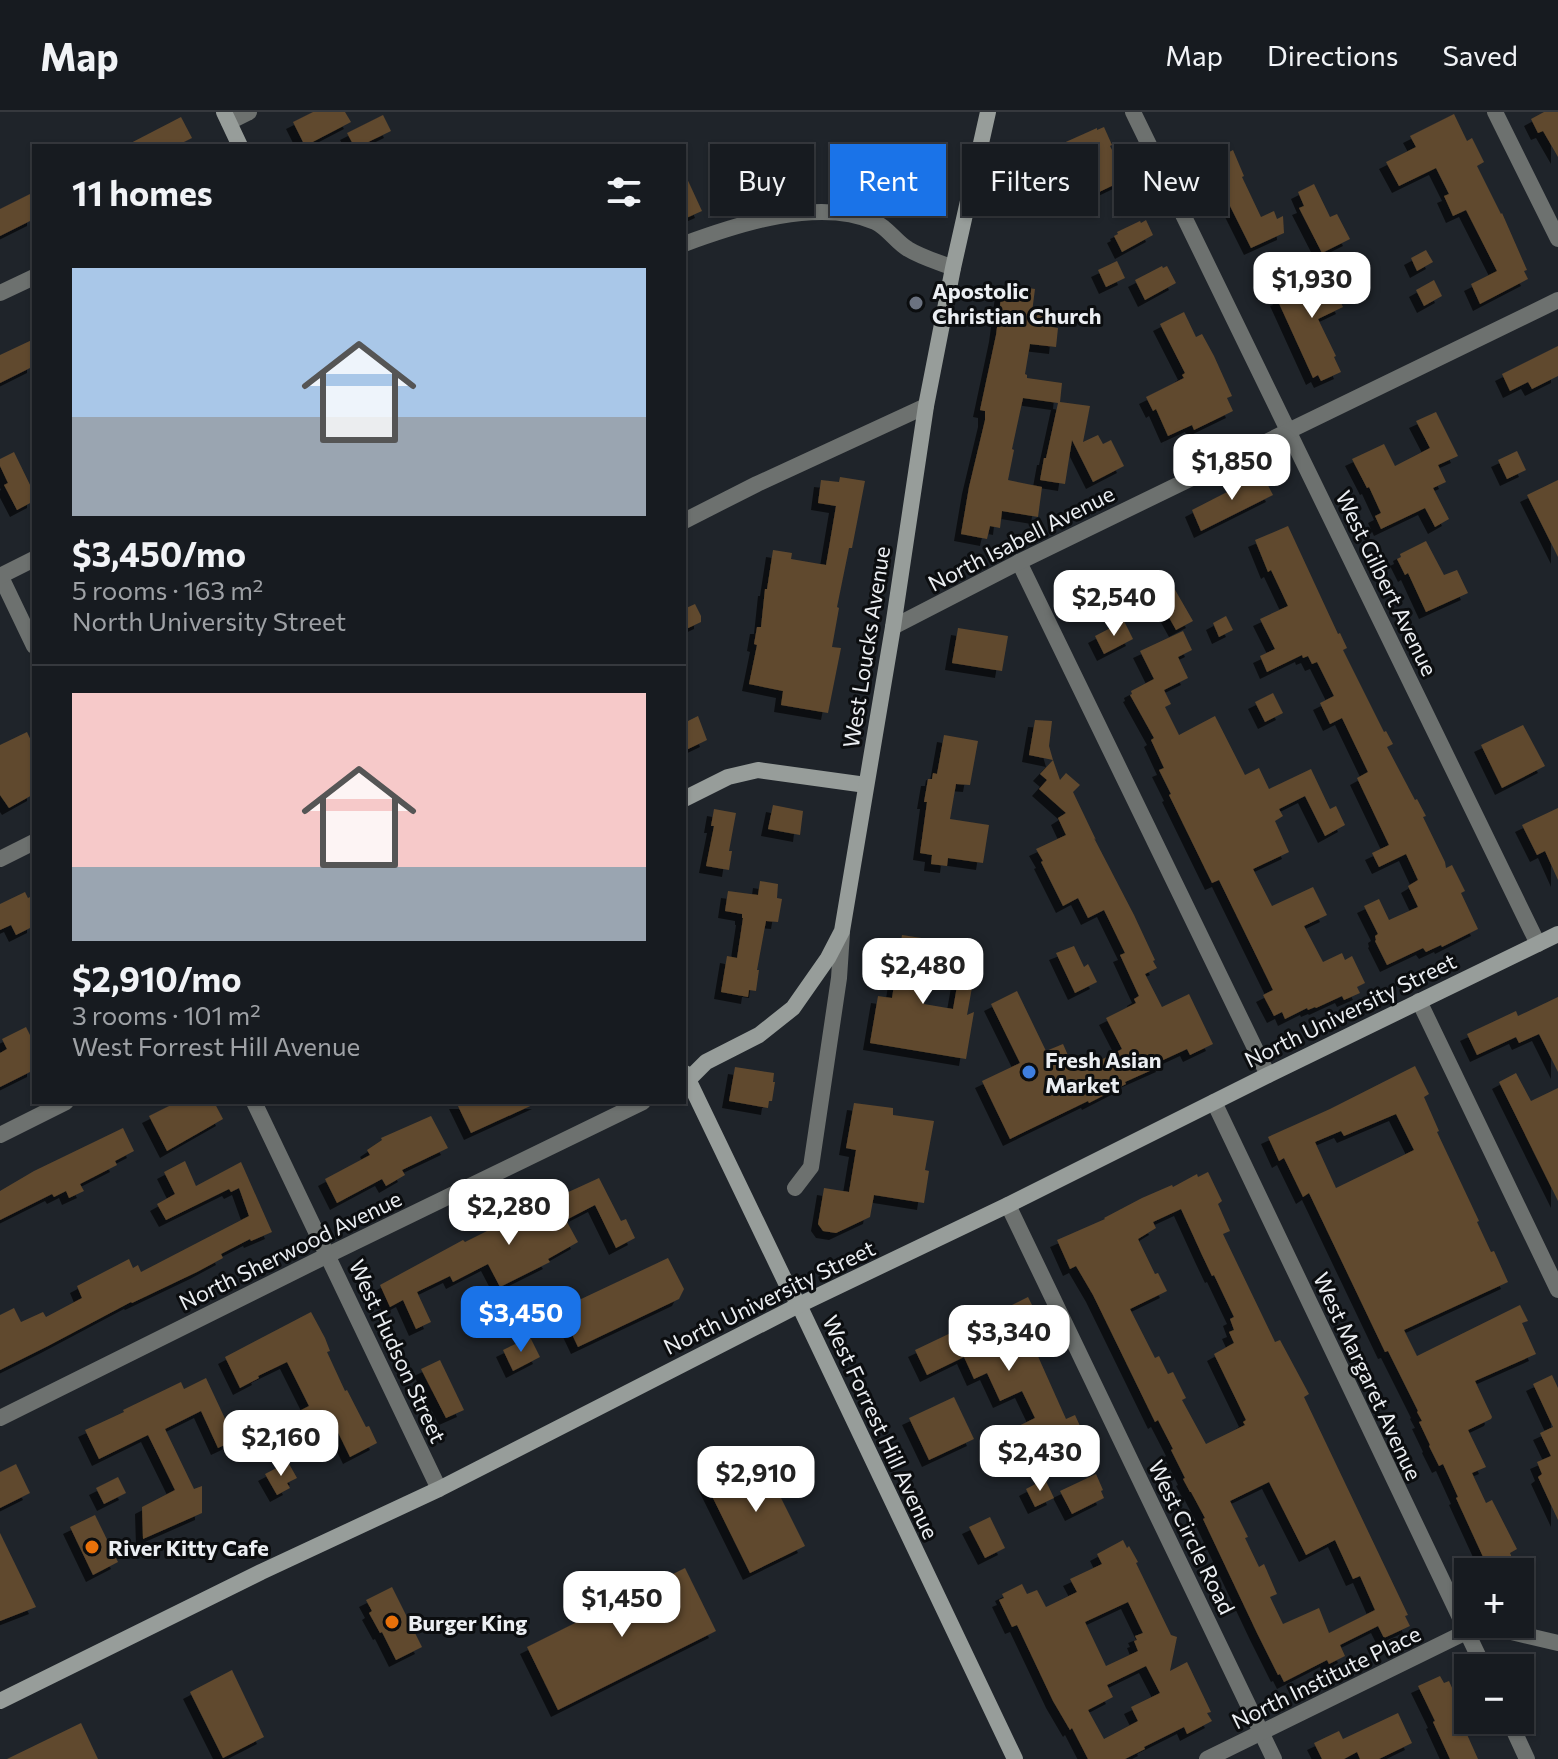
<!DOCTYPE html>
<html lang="en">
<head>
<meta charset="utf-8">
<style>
  :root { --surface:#171b20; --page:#24282d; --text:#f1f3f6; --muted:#9ea1a5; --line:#36393e; --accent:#1a73e8 }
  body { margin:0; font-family:Commissioner,sans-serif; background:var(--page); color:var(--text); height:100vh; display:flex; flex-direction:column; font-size:30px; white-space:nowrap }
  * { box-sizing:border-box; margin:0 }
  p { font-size:26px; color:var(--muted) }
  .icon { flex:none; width:44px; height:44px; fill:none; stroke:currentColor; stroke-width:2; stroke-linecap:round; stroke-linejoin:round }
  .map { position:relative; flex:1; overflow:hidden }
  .drawer { position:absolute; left:32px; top:32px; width:654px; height:960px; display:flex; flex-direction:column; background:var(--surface); border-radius:0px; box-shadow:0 2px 6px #0004,0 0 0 2px var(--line) }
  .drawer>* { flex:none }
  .top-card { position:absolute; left:710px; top:32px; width:728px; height:72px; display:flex; gap:16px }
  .tools { position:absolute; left:1454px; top:1446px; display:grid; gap:16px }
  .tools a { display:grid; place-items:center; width:80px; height:80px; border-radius:0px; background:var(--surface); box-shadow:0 2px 6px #0004,0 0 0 2px var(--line); font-size:40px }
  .price { position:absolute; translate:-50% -68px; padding:0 18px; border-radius:16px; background:#fff; color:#222; font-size:26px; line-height:52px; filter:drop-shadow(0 2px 4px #0008) }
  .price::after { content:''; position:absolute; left:50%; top:48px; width:24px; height:18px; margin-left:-12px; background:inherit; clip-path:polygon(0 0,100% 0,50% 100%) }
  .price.on { background:var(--accent); color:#fff }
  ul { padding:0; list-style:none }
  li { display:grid; align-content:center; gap:16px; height:424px; padding:0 40px }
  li+li { border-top:2px solid var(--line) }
  li span { display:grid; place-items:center; height:248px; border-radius:0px; color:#555 }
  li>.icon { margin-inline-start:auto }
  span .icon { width:144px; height:144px; fill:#fffc; stroke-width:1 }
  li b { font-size:34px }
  h2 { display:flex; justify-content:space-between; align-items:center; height:96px; padding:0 40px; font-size:34px }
  .chip { padding:0 28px; border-radius:0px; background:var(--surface); box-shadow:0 2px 6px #0004,0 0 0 2px var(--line); font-size:28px; line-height:72px }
  .chip.on { background:var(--accent); color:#fff }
  header { display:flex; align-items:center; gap:48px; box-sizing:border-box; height:112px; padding:0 40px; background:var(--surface); border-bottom:2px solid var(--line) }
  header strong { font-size:38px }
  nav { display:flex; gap:44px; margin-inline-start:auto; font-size:28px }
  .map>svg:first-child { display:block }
  .building { fill:#60492e; fill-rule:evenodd; filter:url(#shadow) }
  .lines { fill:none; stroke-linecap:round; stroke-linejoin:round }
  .street { stroke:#6d716f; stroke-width:16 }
  .secondary { stroke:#979d9a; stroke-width:16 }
  .worship-dot { fill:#6b7280; stroke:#0b0d0f; stroke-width:3 }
  .shop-dot { fill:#3f7fe0; stroke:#0b0d0f; stroke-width:3 }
  .food-dot { fill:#e8710a; stroke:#0b0d0f; stroke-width:3 }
  .labels { text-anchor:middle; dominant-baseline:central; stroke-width:6; stroke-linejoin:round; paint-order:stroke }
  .poi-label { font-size:22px; font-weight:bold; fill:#ebeef2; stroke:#0b0d0f; text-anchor:start }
  .street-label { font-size:22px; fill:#ebeef2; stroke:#0b0d0f }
</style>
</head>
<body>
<header>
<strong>Map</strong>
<nav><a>Map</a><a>Directions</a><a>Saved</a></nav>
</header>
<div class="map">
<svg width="1558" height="1647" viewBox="0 0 1558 1647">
  <defs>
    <filter id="shadow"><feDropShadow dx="-7" dy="7" stdDeviation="0" flood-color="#0009"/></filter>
  </defs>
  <rect width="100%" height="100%" fill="#1f242a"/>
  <g class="building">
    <polygon points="313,0 345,0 351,10 305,34 293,10"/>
    <polygon points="1544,0 1558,0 1558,45 1543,19 1538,21 1531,7"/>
    <polygon points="1454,2 1467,29 1472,26 1484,50 1477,54 1501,102 1502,101 1527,158 1524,159 1528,167 1480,192 1471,172 1497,159 1466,98 1453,104 1444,84 1449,82 1436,56 1399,74 1386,50 1416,35 1410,24"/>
    <polygon points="383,3 391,19 360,34 354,34 347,21"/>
    <polygon points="181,5 192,26 176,34 125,34"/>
    <polygon points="1104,15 1112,33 1110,34 1123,59 1118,62 1122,69 1093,83 1090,77 1081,81 1059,33 1097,16 1097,18"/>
    <polygon points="1233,38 1244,64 1242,65 1261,105 1274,99 1277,107 1283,104 1284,121 1251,136 1212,58 1217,55 1214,48"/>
    <polygon points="1029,49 1030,52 1036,50 1050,75 1031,85 1030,83 1020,86 1018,83 1013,86 1003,66 1008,64 1007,61"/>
    <polygon points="684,60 702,99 684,107"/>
    <polygon points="1314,72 1330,105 1337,102 1350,127 1322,141 1299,96 1304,94 1298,80"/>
    <polygon points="30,82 34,91 34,107 0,124 0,97"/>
    <polygon points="1146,108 1153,123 1122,140 1114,124 1118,122 1117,120 1140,109 1141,111"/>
    <polygon points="1426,138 1433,150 1417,159 1411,146"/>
    <polygon points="1117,149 1125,166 1106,175 1098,158"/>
    <polygon points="1322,152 1343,195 1318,207 1336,244 1334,245 1341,260 1321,269 1318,263 1313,266 1277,187 1280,186 1277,179 1312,163 1310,158"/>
    <polygon points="1162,154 1163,156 1167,154 1176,171 1145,188 1135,168"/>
    <polygon points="1434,168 1442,184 1424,194 1416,178"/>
    <polygon points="1008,173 1035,177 1032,200 1054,202 1052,215 1058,216 1056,235 1030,232 1025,262 1027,263 1027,266 1062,271 1060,290 1090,294 1083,330 1098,323 1103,332 1111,328 1124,354 1093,370 1072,328 1065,372 1040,368 1044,346 1046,346 1058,291 1023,286 1012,337 1014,338 1008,368 1042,375 1038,405 1002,399 1000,416 990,414 987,427 961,422 969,375 985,308 985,299 980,298 996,223 1002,178 1007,179"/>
    <polygon points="1184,200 1196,225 1202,222 1214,244 1232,284 1227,286 1233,299 1194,318 1192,313 1168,324 1156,297 1153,299 1146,285 1184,266 1182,263 1185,261 1160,212"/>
    <polygon points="34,227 34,254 0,271 0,243"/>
    <polygon points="1558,234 1558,264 1532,277 1528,270 1510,279 1502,262"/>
    <polygon points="1436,300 1458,344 1438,353 1446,370 1433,376 1449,407 1435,415 1425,396 1381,417 1375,404 1381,401 1369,375 1367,376 1352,347 1384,332 1395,354 1430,336 1416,309"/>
    <polygon points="1517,339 1526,358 1507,367 1498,348"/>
    <polygon points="14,340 34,381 34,389 17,398 4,373 8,371 0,354 0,347"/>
    <polygon points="1262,362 1273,383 1201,419 1192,398"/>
    <polygon points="840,365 865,369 852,436 849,436 837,495 839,496 832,535 841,536 828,601 781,593 783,579 749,572 757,533 754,532 757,515 761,515 765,477 767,477 773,438 792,441 791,447 826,453 836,394 818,391 821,368 839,370"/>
    <polygon points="1558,368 1558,445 1527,383"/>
    <polygon points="1288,414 1338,522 1340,521 1347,536 1343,538 1384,620 1386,619 1393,632 1387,635 1415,688 1417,687 1426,704 1423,705 1445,750 1446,756 1452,753 1465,779 1461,781 1478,817 1442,835 1441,833 1426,840 1423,836 1387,853 1375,829 1376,828 1375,824 1378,822 1364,794 1379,787 1389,808 1418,795 1408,774 1418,768 1406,742 1379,755 1372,741 1389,733 1357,666 1368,660 1342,606 1330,612 1320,591 1334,584 1317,550 1312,552 1308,544 1303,546 1302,543 1267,560 1260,544 1275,537 1260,507 1288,494 1271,458 1268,460 1255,428"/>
    <polygon points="1426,429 1444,463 1457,458 1468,481 1426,500 1408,461 1405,463 1397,447 1401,445 1400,442"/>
    <polygon points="1174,476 1193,509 1176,518 1161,491 1163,490 1160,484"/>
    <polygon points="695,492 701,504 701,510 684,518 684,497"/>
    <polygon points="1226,504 1233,518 1219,525 1213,511"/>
    <polygon points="1124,509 1133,527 1104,542 1095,524"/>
    <polygon points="958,516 1008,524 1002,559 952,551"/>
    <polygon points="1183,519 1192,538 1178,545 1188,566 1164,578 1171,592 1165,595 1179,623 1215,604 1245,663 1259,656 1269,677 1311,657 1330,697 1336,694 1345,713 1325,724 1305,684 1279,697 1283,704 1275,709 1289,740 1253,757 1272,794 1313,775 1327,803 1304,814 1323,850 1342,841 1345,848 1352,844 1365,871 1357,875 1360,881 1344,888 1342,884 1316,896 1315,895 1308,898 1307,896 1285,907 1282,900 1274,904 1263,883 1273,878 1219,768 1212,771 1169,683 1171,682 1159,658 1164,656 1151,628 1154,626 1130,583 1132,582 1131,579 1154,567 1140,539"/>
    <polygon points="1273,581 1283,601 1265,610 1255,590"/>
    <polygon points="698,604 707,628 684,639 684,611"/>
    <polygon points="1035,608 1052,609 1049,634 1053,648 1029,643"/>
    <polygon points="1523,613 1545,654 1502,676 1481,633"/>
    <polygon points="27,620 34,635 34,682 9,696 0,683 0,633"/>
    <polygon points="944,623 978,629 970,673 956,672 950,707 989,713 983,751 948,746 947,754 931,752 932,743 920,741 927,690 924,690 928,667 932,667 933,661 937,662"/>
    <polygon points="1053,648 1060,668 1066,661 1080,673 1073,680 1096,728 1094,726 1134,803 1155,848 1153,849 1157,856 1145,862 1162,895 1189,882 1213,932 1190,943 1187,937 1161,949 1163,953 1125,970 1126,972 1089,991 1088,989 1010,1027 982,969 1020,951 991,892 1017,879 1046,939 1063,932 1074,957 1093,947 1095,951 1122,937 1106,906 1136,891 1134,887 1139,884 1120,843 1125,841 1104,798 1088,806 1078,786 1063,794 1041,750 1043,749 1036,737 1066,723 1058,706 1066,701 1039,677 1047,668 1040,662"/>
    <polygon points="773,693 803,699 800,723 768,717"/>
    <polygon points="1558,696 1558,768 1545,739 1537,743 1522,713"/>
    <polygon points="714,697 736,701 729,739 732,739 729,758 706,754 714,714 711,714"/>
    <polygon points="760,769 778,772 777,786 782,787 778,810 766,809 757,858 759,858 756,879 749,878 748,885 721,880 727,844 737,846 743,806 742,806 742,802 725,799 728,779 758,783"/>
    <polygon points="25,780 28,786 34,783 34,814 16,823 11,813 0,818 0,792"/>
    <polygon points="902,823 941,829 935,864 929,863 924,892 953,897 960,857 975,859 967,903 974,900 966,947 870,931 878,884 892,886"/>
    <polygon points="1074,834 1084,855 1088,852 1097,870 1075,881 1056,841"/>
    <polygon points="1558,885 1558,960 1539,922 1519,931 1516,925 1477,943 1467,922 1516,899 1518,904"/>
    <polygon points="26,915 34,931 34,958 0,975 0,941 7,937 2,927"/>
    <path d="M1415,954L1429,982L1424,985L1439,1019L1437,1020L1479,1109L1477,1110L1491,1140L1494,1139L1508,1170L1404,1218L1417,1244L1520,1193L1528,1209L1522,1211L1536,1242L1475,1269L1492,1305L1491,1307L1468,1318L1486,1355L1472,1361L1486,1391L1492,1388L1517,1437L1510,1441L1518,1460H1490L1456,1386L1458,1385L1443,1352L1439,1354L1429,1334L1430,1333L1419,1310L1422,1309L1417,1300L1418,1299L1388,1239L1385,1240L1309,1081L1303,1085L1284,1046L1279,1049L1268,1025L1330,997ZM1396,1002L1414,1038L1336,1076L1315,1030L1341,1019L1344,1024Z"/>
    <polygon points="735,955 774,961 773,970 775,970 772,989 769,989 768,996 729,989"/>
    <polygon points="1516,961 1531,989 1558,976 1558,1089 1499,970"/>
    <polygon points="177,990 214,990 223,1007 167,1039 149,1004"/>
    <polygon points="456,990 539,990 471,1021"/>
    <polygon points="854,991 893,996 893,1003 934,1009 925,1058 929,1059 924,1091 874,1083 870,1105 836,1121 823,1119 818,1112 824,1076 849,1080 856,1038 846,1036"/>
    <polygon points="431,1004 448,1036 402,1058 405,1063 386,1074 382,1067 337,1091 325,1067 370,1043 367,1038 382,1028 381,1026"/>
    <polygon points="123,1016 134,1039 115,1049 117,1053 80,1072 84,1079 69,1086 66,1079 54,1085 52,1082 0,1108 0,1079 34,1059"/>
    <polygon points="185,1049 196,1074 241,1050 272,1120 251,1129 250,1127 221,1142 223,1146 197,1160 132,1191 131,1190 48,1234 0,1258 0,1203 14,1196 21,1210 43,1200 46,1205 82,1186 77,1174 129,1147 133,1156 138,1153 141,1160 249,1104 239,1076 231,1080 229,1077 166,1108 157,1092 175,1082 164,1060"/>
    <path d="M1208,1060L1222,1089L1218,1092L1230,1119L1223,1122L1275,1230L1280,1228L1309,1282L1304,1285L1408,1503L1405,1504L1410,1514L1384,1526L1378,1514L1340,1533L1345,1544L1329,1552L1327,1548L1284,1570L1280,1562L1278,1563L1257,1521L1203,1407L1205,1406L1191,1380H1190L1183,1367L1185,1366L1171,1338L1173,1337L1158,1308L1155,1310L1093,1183L1076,1154L1070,1157L1057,1128L1105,1107L1104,1106L1142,1086L1172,1073L1173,1075L1197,1062L1198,1065ZM1181,1097L1202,1143L1212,1164L1214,1163L1234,1205L1230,1207L1234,1218L1229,1220L1234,1231L1214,1242L1246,1308L1243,1310L1245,1313L1206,1332L1182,1288L1186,1286L1173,1260L1168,1262L1159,1244L1155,1246L1130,1197L1167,1179L1158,1161L1155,1162L1138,1127L1156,1116L1153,1110ZM1269,1370L1306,1443L1335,1428L1353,1467L1360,1464L1375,1498L1329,1521L1319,1496L1283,1512L1270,1485L1277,1482L1264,1452L1259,1455L1245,1426L1248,1425L1230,1389Z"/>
    <polygon points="599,1066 621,1109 626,1107 635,1126 616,1136 595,1093 566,1108 578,1130 548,1147 550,1150 500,1175 488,1152 453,1170 450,1164 417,1180 431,1210 416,1217 403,1188 390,1195 380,1173 463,1128 465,1130 493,1116 492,1115"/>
    <polygon points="668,1146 684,1177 679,1187 578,1235 560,1197"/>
    <polygon points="1028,1185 1043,1215 1028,1222 1066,1307 1075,1303 1085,1325 1042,1346 1033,1326 1006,1339 998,1324 1035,1306 1022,1279 1000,1289 987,1261 974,1267 964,1245 927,1263 915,1238 957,1218 958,1220"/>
    <polygon points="311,1200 325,1226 330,1239 327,1240 345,1279 347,1278 366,1315 369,1314 377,1331 350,1345 331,1306 271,1337 262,1318 309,1294 287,1250 258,1264 259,1266 240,1276 225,1245"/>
    <polygon points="530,1225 540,1245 513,1259 503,1238"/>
    <polygon points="440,1248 464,1298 446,1306 421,1257"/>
    <polygon points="1552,1263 1558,1276 1558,1408 1538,1365 1542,1362 1537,1350 1551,1344 1540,1321 1553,1315 1533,1272"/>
    <polygon points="206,1266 235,1328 218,1336 201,1299 165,1317 194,1377 202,1374 202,1401 143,1427 142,1395 175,1378 148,1323 99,1347 85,1318 124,1300 123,1298 181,1270 184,1277"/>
    <polygon points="954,1285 974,1327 929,1348 909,1306"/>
    <polygon points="775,1337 767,1358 805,1434 750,1461 706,1372"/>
    <polygon points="288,1350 297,1366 287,1371 290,1376 277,1383 265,1362"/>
    <polygon points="16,1352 30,1381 0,1396 0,1360"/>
    <polygon points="1096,1362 1103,1378 1101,1379 1104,1386 1072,1402 1060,1379"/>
    <polygon points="118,1365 126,1381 104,1392 96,1376"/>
    <polygon points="1045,1367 1054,1386 1035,1395 1026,1377"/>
    <polygon points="95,1403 118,1450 93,1463 70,1415"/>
    <polygon points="990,1405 1005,1436 985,1446 969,1415"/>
    <polygon points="0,1421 36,1495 0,1509"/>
    <path d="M1123,1428L1127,1436L1129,1434L1138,1450L1136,1451L1171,1523L1177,1525L1170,1559L1187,1550L1211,1600L1207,1601L1212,1609L1187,1622L1184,1615L1144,1635L1145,1637L1125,1647H1088L1072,1616L1070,1618L1053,1589L1017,1513L1012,1515L999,1488L1004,1486L1002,1482L1022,1472L1027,1482L1037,1478L1046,1495L1077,1480L1070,1467L1102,1452L1097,1442ZM1128,1490L1143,1521L1135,1524L1137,1528L1134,1529L1138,1539L1106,1554L1085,1510ZM1146,1554L1160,1581L1131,1595L1138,1609L1104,1627L1088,1598L1113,1585L1107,1573Z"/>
    <polygon points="685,1456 716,1519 558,1598 527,1535"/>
    <polygon points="392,1475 422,1535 396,1548 382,1520 380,1521 369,1501 372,1499 366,1488"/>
    <polygon points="232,1558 264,1625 223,1646 190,1580"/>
    <polygon points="1440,1564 1444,1571 1449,1569 1457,1587 1452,1589 1478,1647 1450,1647 1433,1610 1435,1609 1418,1574"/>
    <polygon points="1398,1601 1412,1631 1379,1647 1360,1647 1357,1640 1344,1647 1322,1647 1314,1631 1339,1619 1343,1627"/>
    <polygon points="81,1611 98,1647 7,1647"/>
  </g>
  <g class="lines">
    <g class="street">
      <polyline points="1133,0 1538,832"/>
      <polyline points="1495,0 1558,127"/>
      <polyline points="229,10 249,0"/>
      <path d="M684,132C738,112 819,85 875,110C888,116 896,130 908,137C921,145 938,150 953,156"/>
      <polyline points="0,181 34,165"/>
      <polyline points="684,409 757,372 926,294"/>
      <polyline points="1019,450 1268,963"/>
      <polyline points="0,463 34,534"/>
      <polyline points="0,464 34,447"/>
      <polyline points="893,515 1019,450 1558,188"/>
      <polyline points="0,747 34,730"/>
      <polyline points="1419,889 1558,1178"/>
      <polyline points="254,990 439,1377"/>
      <polyline points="1214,990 1484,1556"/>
      <polyline points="0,1023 66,990"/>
      <polyline points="795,1076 811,1055 839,866 842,821"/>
      <polyline points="1008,1093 1274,1647"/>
      <polyline points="0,1306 328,1143 643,990"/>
      <polyline points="1509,1608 1527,1647"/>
      <polyline points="1207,1647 1466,1520 1503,1518 1558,1531"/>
    </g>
    <g class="secondary">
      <polyline points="224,0 240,34"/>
      <polyline points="684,687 728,665 758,658 866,673"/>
      <polyline points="685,961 787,1173 799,1193 1015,1647"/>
      <polyline points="688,968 706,950 759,923 793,896 828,846 842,819 893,515 926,294 953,156 988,0"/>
      <polyline points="0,1589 261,1460 439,1377 799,1193 1008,1093 1268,963 1558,822"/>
    </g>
  </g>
  <circle class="worship-dot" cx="916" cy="191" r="8"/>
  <circle class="shop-dot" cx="1029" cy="960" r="8"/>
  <g class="food-dot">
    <circle cx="92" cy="1435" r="8"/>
    <circle cx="392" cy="1510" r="8"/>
  </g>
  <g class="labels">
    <g class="poi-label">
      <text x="932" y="178">Apostolic<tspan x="932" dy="25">Christian Church</tspan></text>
      <text x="1045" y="947">Fresh Asian<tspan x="1045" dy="25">Market</tspan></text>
      <text x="108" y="1435">River Kitty Cafe</text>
      <text x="408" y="1510">Burger King</text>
    </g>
    <g class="street-label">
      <text transform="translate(1021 426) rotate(-27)">North Isabell Avenue</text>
      <text transform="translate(1387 471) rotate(64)">West Gilbert Avenue</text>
      <text transform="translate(866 535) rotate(-81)">West Loucks Avenue</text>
      <text transform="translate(1350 898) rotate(-26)">North University Street</text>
      <text transform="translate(290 1138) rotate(-26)">North Sherwood Avenue</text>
      <text transform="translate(769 1185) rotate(-26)">North University Street</text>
      <text transform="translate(398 1239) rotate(65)">West Hudson Street</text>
      <text transform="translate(1368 1264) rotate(65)">West Margaret Avenue</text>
      <text transform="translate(881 1315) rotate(65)">West Forrest Hill Avenue</text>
      <text transform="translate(1192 1425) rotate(64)">West Circle Road</text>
      <text transform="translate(1326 1565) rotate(-26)">North Institute Place</text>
    </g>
  </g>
</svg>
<div class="tools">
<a>+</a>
<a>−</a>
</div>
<b class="price" style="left:1312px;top:208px">$1,930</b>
<b class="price" style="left:1232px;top:390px">$1,850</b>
<b class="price" style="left:1114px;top:526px">$2,540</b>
<b class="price" style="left:923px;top:894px">$2,480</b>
<b class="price" style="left:509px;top:1135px">$2,280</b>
<b class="price on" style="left:521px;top:1242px">$3,450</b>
<b class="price" style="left:1009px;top:1261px">$3,340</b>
<b class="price" style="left:281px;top:1366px">$2,160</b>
<b class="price" style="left:1040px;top:1381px">$2,430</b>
<b class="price" style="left:756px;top:1402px">$2,910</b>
<b class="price" style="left:622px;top:1527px">$1,450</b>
<div class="top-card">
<a class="chip">Buy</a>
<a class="chip on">Rent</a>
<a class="chip">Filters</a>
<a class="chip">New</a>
</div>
<section class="drawer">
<h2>11 homes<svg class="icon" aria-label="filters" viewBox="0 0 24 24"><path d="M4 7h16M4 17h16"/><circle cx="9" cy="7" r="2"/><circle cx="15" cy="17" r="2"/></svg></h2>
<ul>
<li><span style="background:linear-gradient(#a9c7e8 60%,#9aa5b1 0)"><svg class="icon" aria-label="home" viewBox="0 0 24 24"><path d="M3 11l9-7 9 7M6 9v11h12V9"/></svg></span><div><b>$3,450/mo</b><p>5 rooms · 163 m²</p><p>North University Street</p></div></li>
<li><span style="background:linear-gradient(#f6c9c9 70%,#9aa5b1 0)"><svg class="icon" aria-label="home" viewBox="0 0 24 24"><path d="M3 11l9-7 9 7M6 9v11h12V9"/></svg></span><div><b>$2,910/mo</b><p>3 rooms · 101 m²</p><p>West Forrest Hill Avenue</p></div></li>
</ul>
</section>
</div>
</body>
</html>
